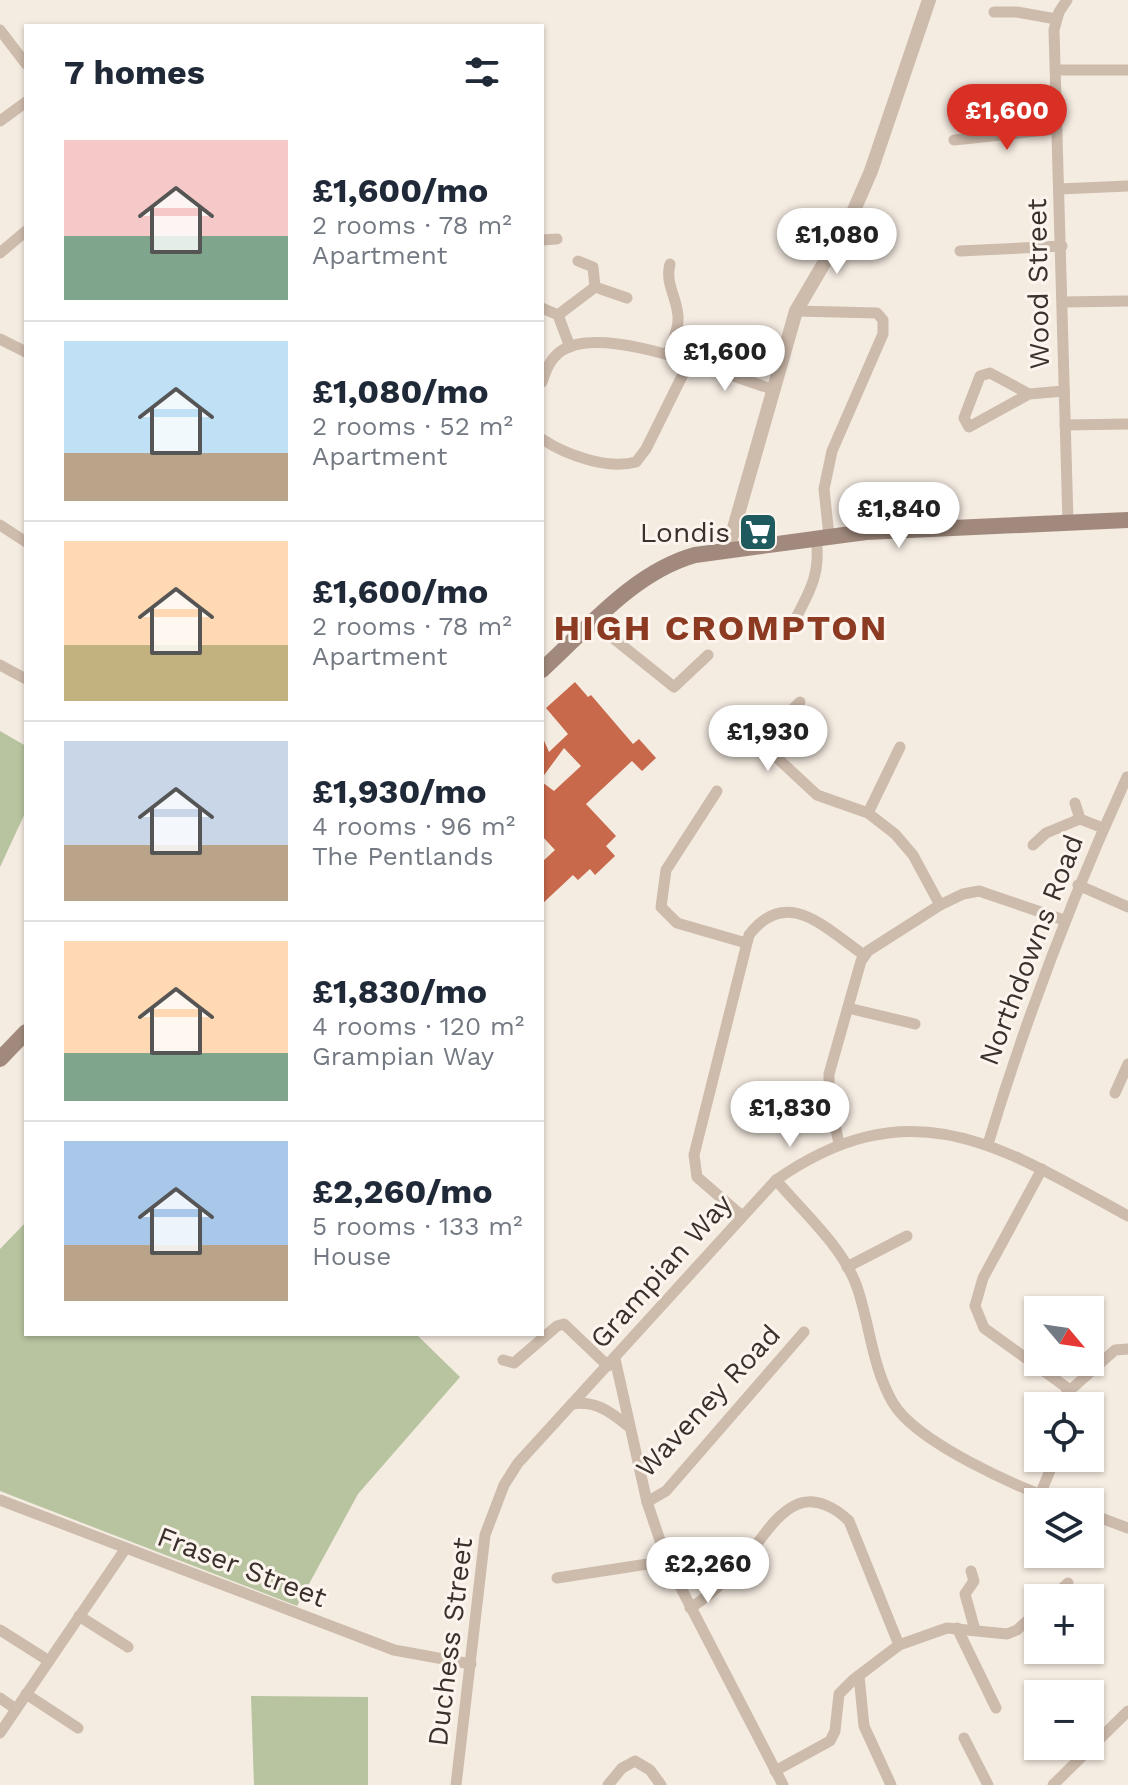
<!DOCTYPE html>
<html lang="en">
<head>
<meta charset="utf-8">
<style>
  :root { --surface:#fff; --page:#f2f2f3; --text:#1f2937; --muted:#747a83; --line:#e0e1e3; --accent:#d93025 }
  body { margin:0; font-family:"Work Sans",sans-serif; background:var(--page); color:var(--text); height:100vh; display:flex; flex-direction:column; font-size:30px; white-space:nowrap }
  * { box-sizing:border-box; margin:0 }
  p { font-size:26px; color:var(--muted) }
  .icon { flex:none; width:44px; height:44px; fill:none; stroke:currentColor; stroke-width:2; stroke-linecap:round; stroke-linejoin:round }
  .map { position:relative; flex:1; overflow:hidden }
  .sheet { position:absolute; left:24px; top:24px; width:520px; height:1312px; display:flex; flex-direction:column; background:var(--surface); border-radius:0px; box-shadow:0 2px 6px #0004 }
  .sheet>* { flex:none }
  .needle { width:52px; rotate:119deg }
  .controls { position:absolute; left:1024px; top:1296px; display:grid; gap:16px }
  .controls a { display:grid; place-items:center; width:80px; height:80px; border-radius:0px; background:var(--surface); box-shadow:0 2px 6px #0004; font-size:40px }
  .price { position:absolute; translate:-50% -68px; padding:0 18px; border-radius:28px; background:#fff; color:#222; font-size:26px; line-height:52px; filter:drop-shadow(0 2px 4px #0008) }
  .price::after { content:''; position:absolute; left:50%; top:48px; width:24px; height:18px; margin-left:-12px; background:inherit; clip-path:polygon(0 0,100% 0,50% 100%) }
  .price.active { background:var(--accent); color:#fff }
  ul { padding:0; list-style:none }
  li { display:flex; align-items:center; gap:24px; height:200px; padding:0 40px }
  li+li { border-top:2px solid var(--line) }
  li span { display:grid; place-items:center; flex:none; width:224px; height:160px; border-radius:0px; color:#555 }
  li>.icon { margin-inline-start:auto }
  span .icon { width:96px; height:96px; fill:#fffc; stroke-width:1 }
  li b { font-size:34px }
  h2 { display:flex; justify-content:space-between; align-items:center; height:96px; padding:0 40px; font-size:34px }
  .map>svg:first-child { display:block }
  .green { fill:#b8c4a0 }
  .building { fill:#c8694b }
  .lines { fill:none; stroke-linecap:round; stroke-linejoin:round }
  .minor { stroke:#cdbbac; stroke-width:11 }
  .tertiary { stroke:#cdbbac; stroke-width:14 }
  .secondary { stroke:#a18a7d; stroke-width:16 }
  .labels { text-anchor:middle; dominant-baseline:central; stroke-width:6; stroke-linejoin:round; paint-order:stroke }
  .street-label { font-size:28px; fill:#3b302b; stroke:#fbf5ee }
  .poi-label { font-size:28px; fill:#3b302b; stroke:#fbf5ee; text-anchor:end }
  .district-label { font-size:36px; font-weight:bold; letter-spacing:2px; fill:#8c3b22; stroke:#fbf5ee }
</style>
</head>
<body>
<div class="map">
<svg width="1128" height="1785" viewBox="0 0 1128 1785">
  <rect width="100%" height="100%" fill="#f4ebe1"/>
  <g class="green">
    <polygon points="0,731 26,746 26,811 0,867"/>
    <polygon points="26,1222 26,1334 416,1334 460,1377 358,1494 297,1606 0,1491 0,1249"/>
    <polygon points="251,1696 368,1697 368,1785 254,1785"/>
  </g>
  <polygon class="building" points="575,682 588,697 591,695 633,744 639,739 656,758 642,771 632,761 586,804 616,836 606,846 615,856 595,875 590,869 578,880 573,875 542,904 542,862 555,850 542,836 542,782 554,791 581,766 564,748 542,778 542,736 549,752 568,734 546,708"/>
  <g class="lines">
    <g class="minor">
      <polyline points="1067,0 1059,12 1054,30 1068,522"/>
      <polyline points="994,12 1017,12 1056,19"/>
      <polyline points="0,30 26,64"/>
      <polyline points="1056,70 1128,70"/>
      <polyline points="0,121 26,102"/>
      <polyline points="954,140 1056,129"/>
      <polyline points="1059,189 1128,186"/>
      <polyline points="542,240 557,239"/>
      <polyline points="960,251 1062,246"/>
      <polyline points="0,253 26,231"/>
      <polyline points="578,261 593,267 595,287"/>
      <polyline points="1063,302 1128,301"/>
      <polyline points="542,308 558,315 570,347"/>
      <polyline points="796,311 877,313 883,320 883,334 832,451 824,489 829,536"/>
      <polyline points="558,315 595,287 627,298"/>
      <polyline points="0,339 26,352"/>
      <path d="M668,354C671,344 677,333 678,322C680,301 664,285 670,264"/>
      <path d="M542,382C546,370 550,359 561,351C603,322 726,375 772,389"/>
      <polyline points="1029,394 969,427 964,418 980,376 990,373 1029,394 1064,391"/>
      <polyline points="1065,425 1128,424"/>
      <path d="M542,439C566,455 608,470 636,462L646,449L689,362"/>
      <polyline points="0,525 26,542"/>
      <polyline points="592,625 608,634 674,687 708,655"/>
      <path d="M790,629C807,596 822,576 816,538"/>
      <polyline points="0,665 26,679"/>
      <polyline points="800,702 760,742 817,795 868,813 895,834 913,855 940,905"/>
      <polyline points="717,791 666,870 661,907 677,923 746,943"/>
      <polyline points="1075,803 1080,819"/>
      <polyline points="868,813 900,747"/>
      <polyline points="1033,845 1046,833 1080,819 1103,828"/>
      <polyline points="1078,885 1128,907"/>
      <polyline points="848,1008 915,1024"/>
      <polyline points="1115,1093 1128,1064"/>
      <polyline points="839,1144 829,1095 829,1074 861,961 868,951 940,905 963,894 979,891 1064,920"/>
      <path d="M988,1144C1026,1018 1072,897 1127,777"/>
      <polyline points="1042,1169 983,1278 975,1306 984,1328 1066,1387 1071,1406"/>
      <path d="M776,1180C803,1212 843,1247 857,1287C870,1325 872,1367 893,1403C917,1443 1016,1486 1059,1502"/>
      <path d="M742,1216L697,1177L694,1155L749,935C787,885 826,929 864,955"/>
      <polyline points="847,1267 907,1236"/>
      <polyline points="615,1359 647,1502 667,1561 783,1785"/>
      <polyline points="503,1360 514,1363 557,1326 564,1324 608,1366"/>
      <polyline points="1068,1392 1115,1350 1128,1349"/>
      <path d="M572,1404C595,1400 611,1412 628,1426"/>
      <polyline points="1040,1495 1055,1458"/>
      <polyline points="0,1500 394,1650 471,1664"/>
      <polyline points="647,1502 666,1491 804,1332"/>
      <polyline points="1090,1514 1128,1528"/>
      <polyline points="971,1571 974,1581 965,1594 975,1630"/>
      <polyline points="557,1578 667,1561"/>
      <polyline points="1052,1598 1068,1583"/>
      <path d="M690,1608C710,1596 726,1580 742,1563C759,1544 774,1514 798,1504C816,1497 836,1508 849,1521L899,1645"/>
      <polyline points="79,1616 128,1647"/>
      <polyline points="957,1628 996,1708"/>
      <polyline points="0,1630 49,1661"/>
      <polyline points="859,1676 864,1726 891,1785"/>
      <polyline points="26,1694 78,1728"/>
      <polyline points="0,1698 16,1709"/>
      <polyline points="0,1733 126,1548"/>
      <polyline points="964,1738 988,1785"/>
      <polyline points="775,1771 830,1741 835,1731 839,1694 853,1680 899,1645 947,1628 1007,1634 1017,1630 1038,1611"/>
      <path d="M456,1785L485,1535L504,1485L518,1463L776,1180C912,1085 1002,1147 1128,1216"/>
      <polyline points="608,1785 622,1768 635,1761 650,1770 661,1785"/>
      <polyline points="1053,1785 1128,1711"/>
    </g>
    <polyline class="tertiary" points="728,549 796,311 851,217 871,171 929,0"/>
    <g class="secondary">
      <path d="M542,670C588,628 634,572 695,555L866,532L1128,520"/>
      <polyline points="0,1059 26,1032"/>
    </g>
  </g>
  <defs>
    <symbol id="supermarket-square" viewBox="-11 -11 22 22"><rect x="-9" y="-9" width="18" height="18" rx="4" fill="#1f5a5e" stroke="#fbf5ee"/><path d="M-6-5.5h2.5l.6 2H6L4.5 2H-2.5L-4.4-4H-6ZM-1.5 3.2a1.3 1.3 0 1 0 .1 0ZM3 3.2a1.3 1.3 0 1 0 .1 0Z" fill="#fff"/></symbol>
  </defs>
  <g fill-rule="evenodd">
    <use href="#supermarket-square" x="736" y="510" width="44" height="44"/>
  </g>
  <g class="labels">
    <g class="street-label">
      <text transform="translate(1038 284) rotate(-91)">Wood Street</text>
      <text transform="translate(1031 950) rotate(-69)">Northdowns Road</text>
      <text transform="translate(661 1271) rotate(-48)">Grampian Way</text>
      <text transform="translate(708 1401) rotate(-47)">Waveney Road</text>
      <text transform="translate(242 1567) rotate(21)">Fraser Street</text>
      <text transform="translate(450 1642) rotate(-83)">Duchess Street</text>
    </g>
    <g class="poi-label">
      <text x="730" y="532">Londis</text>
    </g>
    <g class="district-label">
      <text x="721" y="628">HIGH CROMPTON</text>
    </g>
  </g>
</svg>
<div class="controls">
<a><svg class="needle" viewBox="-14 -14 28 28"><path d="M0-13l5 13h-10z" fill="#e53935"/><path d="M0 13l5-13h-10z" fill="#747a83"/></svg></a>
<a><svg class="icon" aria-label="locate" viewBox="0 0 24 24"><circle cx="12" cy="12" r="6"/><path d="M12 2v4M12 18v4M2 12h4M18 12h4"/></svg></a>
<a><svg class="icon" aria-label="layers" viewBox="0 0 24 24"><path d="M12 4l9 5-9 5-9-5zM3 14l9 5 9-5"/></svg></a>
<a>+</a>
<a>−</a>
</div>
<b class="price active" style="left:1007px;top:152px">£1,600</b>
<b class="price" style="left:837px;top:276px">£1,080</b>
<b class="price" style="left:725px;top:393px">£1,600</b>
<b class="price" style="left:899px;top:550px">£1,840</b>
<b class="price" style="left:768px;top:773px">£1,930</b>
<b class="price" style="left:790px;top:1149px">£1,830</b>
<b class="price" style="left:708px;top:1605px">£2,260</b>
<section class="sheet">
<h2>7 homes<svg class="icon" aria-label="filters" viewBox="0 0 24 24"><path d="M4 7h16M4 17h16"/><circle cx="9" cy="7" r="2"/><circle cx="15" cy="17" r="2"/></svg></h2>
<ul>
<li><span style="background:linear-gradient(#f6c9c9 60%,#7fa58c 0)"><svg class="icon" aria-label="home" viewBox="0 0 24 24"><path d="M3 11l9-7 9 7M6 9v11h12V9"/></svg></span><div><b>£1,600/mo</b><p>2 rooms · 78 m²</p><p>Apartment</p></div></li>
<li><span style="background:linear-gradient(#bfe0f5 70%,#b9a48a 0)"><svg class="icon" aria-label="home" viewBox="0 0 24 24"><path d="M3 11l9-7 9 7M6 9v11h12V9"/></svg></span><div><b>£1,080/mo</b><p>2 rooms · 52 m²</p><p>Apartment</p></div></li>
<li><span style="background:linear-gradient(#ffd9b3 65%,#c2b280 0)"><svg class="icon" aria-label="home" viewBox="0 0 24 24"><path d="M3 11l9-7 9 7M6 9v11h12V9"/></svg></span><div><b>£1,600/mo</b><p>2 rooms · 78 m²</p><p>Apartment</p></div></li>
<li><span style="background:linear-gradient(#c9d6e8 65%,#b9a48a 0)"><svg class="icon" aria-label="home" viewBox="0 0 24 24"><path d="M3 11l9-7 9 7M6 9v11h12V9"/></svg></span><div><b>£1,930/mo</b><p>4 rooms · 96 m²</p><p>The Pentlands</p></div></li>
<li><span style="background:linear-gradient(#ffd9b3 70%,#7fa58c 0)"><svg class="icon" aria-label="home" viewBox="0 0 24 24"><path d="M3 11l9-7 9 7M6 9v11h12V9"/></svg></span><div><b>£1,830/mo</b><p>4 rooms · 120 m²</p><p>Grampian Way</p></div></li>
<li><span style="background:linear-gradient(#a9c7e8 65%,#b9a48a 0)"><svg class="icon" aria-label="home" viewBox="0 0 24 24"><path d="M3 11l9-7 9 7M6 9v11h12V9"/></svg></span><div><b>£2,260/mo</b><p>5 rooms · 133 m²</p><p>House</p></div></li>
</ul>
</section>
</div>
</body>
</html>
